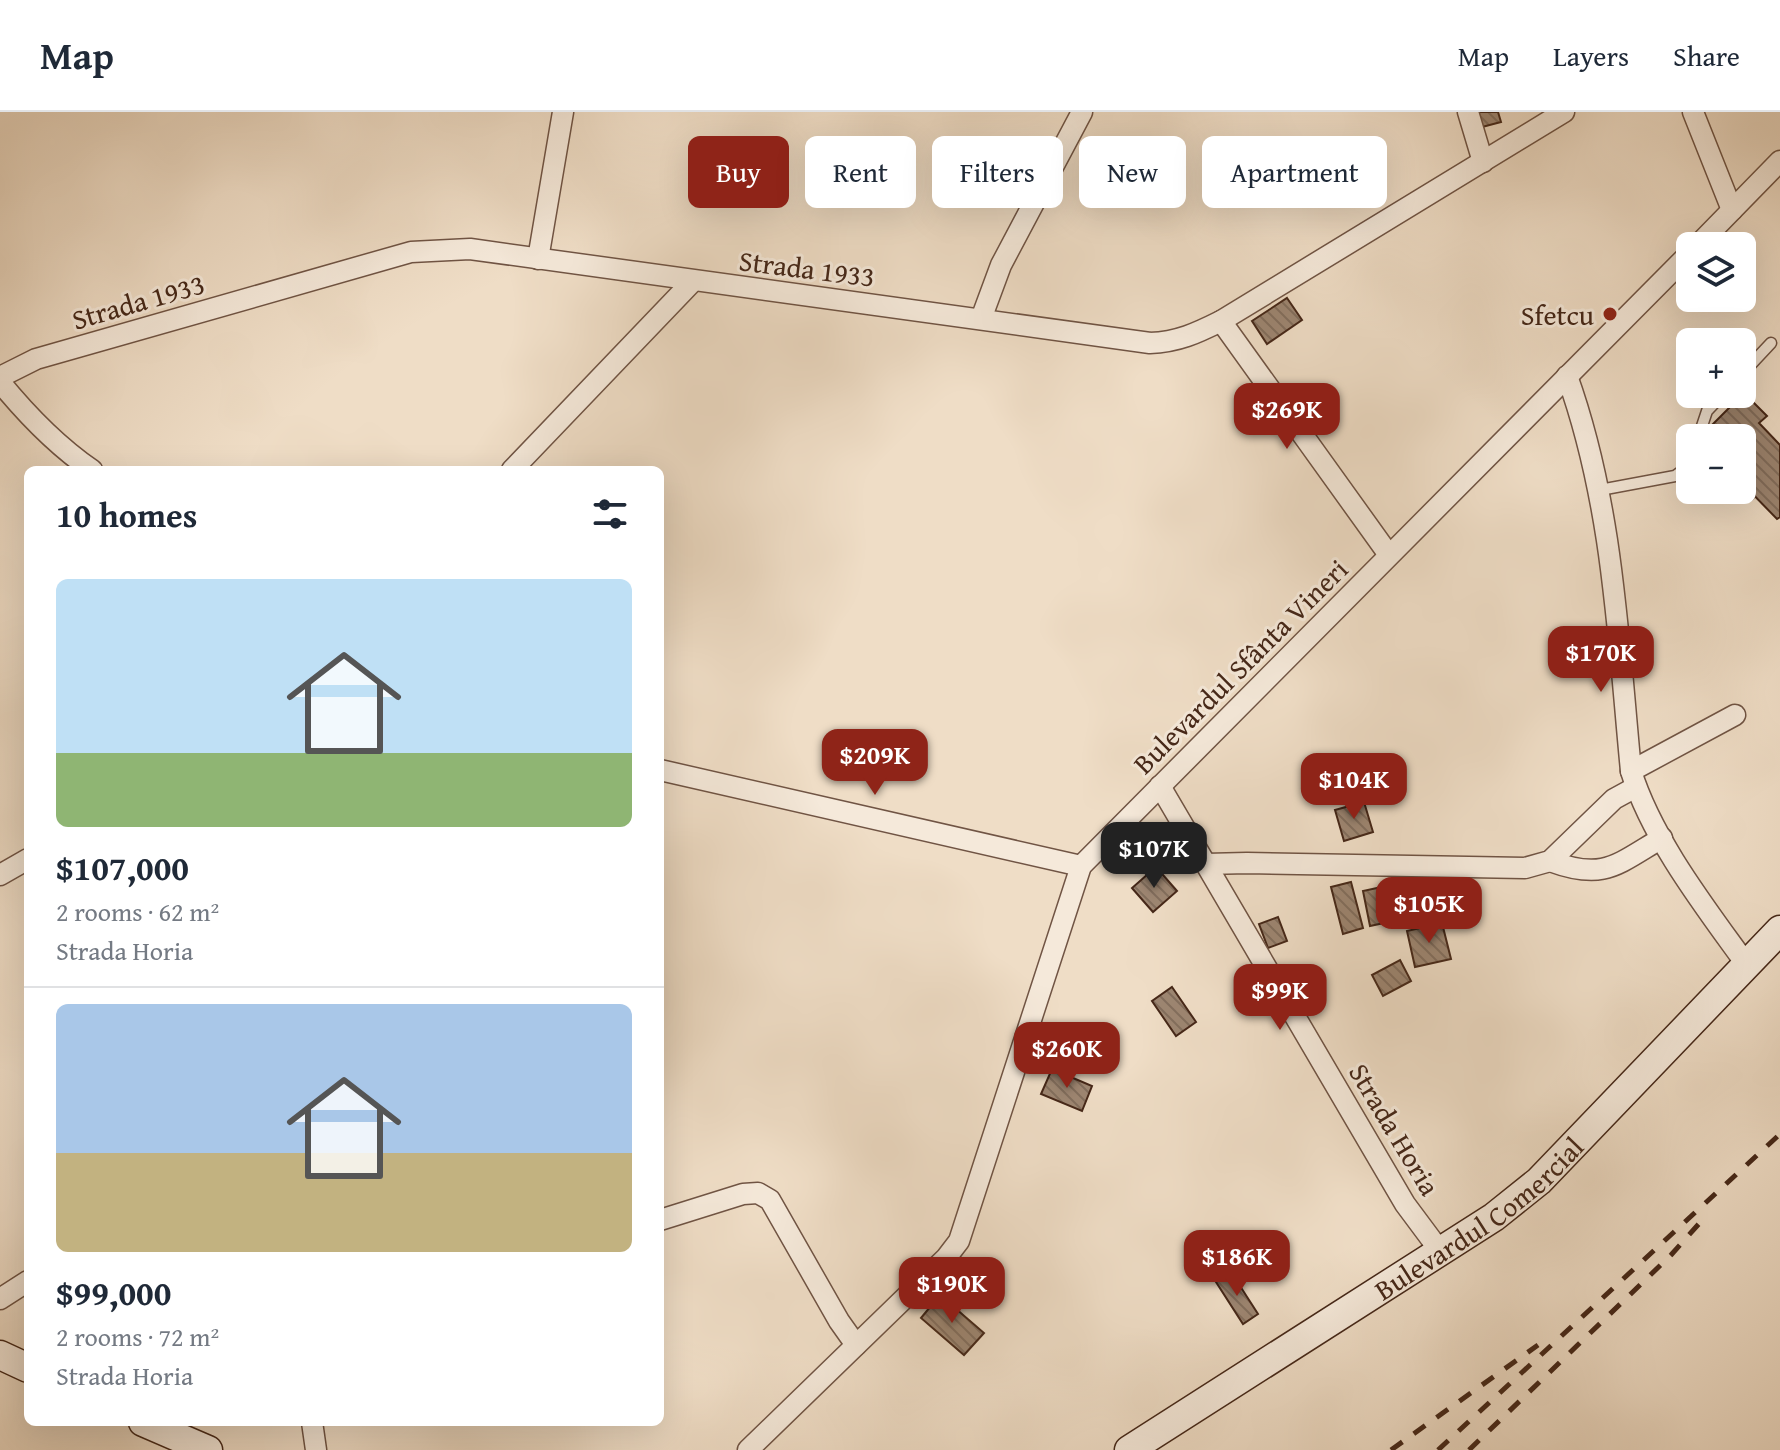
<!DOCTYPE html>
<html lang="en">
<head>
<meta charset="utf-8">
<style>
  :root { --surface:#fff; --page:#f2f2f3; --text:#1f2937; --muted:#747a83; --line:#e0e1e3; --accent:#8f2418 }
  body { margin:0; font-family:"Gentium Book Plus",serif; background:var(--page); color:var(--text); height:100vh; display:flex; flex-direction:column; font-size:30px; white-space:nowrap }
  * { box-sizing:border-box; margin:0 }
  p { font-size:26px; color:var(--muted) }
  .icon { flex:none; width:44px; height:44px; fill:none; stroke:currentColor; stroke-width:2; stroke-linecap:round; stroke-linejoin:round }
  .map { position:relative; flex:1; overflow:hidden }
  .drawer { position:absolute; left:24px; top:354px; width:640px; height:960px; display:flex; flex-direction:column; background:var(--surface); border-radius:12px; box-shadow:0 8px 32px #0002 }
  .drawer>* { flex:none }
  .guide { position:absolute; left:688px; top:24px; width:760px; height:72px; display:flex; gap:16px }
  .buttons { position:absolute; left:1676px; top:120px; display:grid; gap:16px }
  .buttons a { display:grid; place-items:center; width:80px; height:80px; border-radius:12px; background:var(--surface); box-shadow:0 8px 32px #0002; font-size:40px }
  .price { position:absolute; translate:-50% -68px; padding:0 18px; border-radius:16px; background:var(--accent); color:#fff; font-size:26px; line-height:52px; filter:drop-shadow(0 2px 4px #0008) }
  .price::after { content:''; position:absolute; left:50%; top:48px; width:24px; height:18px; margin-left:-12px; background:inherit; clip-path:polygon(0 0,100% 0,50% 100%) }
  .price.on { background:#222; color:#fff }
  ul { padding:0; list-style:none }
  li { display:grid; align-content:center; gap:16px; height:424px; padding:0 32px }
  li+li { border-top:2px solid var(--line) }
  li span { display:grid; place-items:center; height:248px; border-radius:12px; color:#555 }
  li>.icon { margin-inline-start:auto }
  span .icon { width:144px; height:144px; fill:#fffc; stroke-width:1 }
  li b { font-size:34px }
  h2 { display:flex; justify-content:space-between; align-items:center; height:96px; padding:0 32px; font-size:34px }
  .tag { padding:0 28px; border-radius:12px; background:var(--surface); box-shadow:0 8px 32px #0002; font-size:28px; line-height:72px }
  .tag.on { background:var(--accent); color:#fff }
  header { display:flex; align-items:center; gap:48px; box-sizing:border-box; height:112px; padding:0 40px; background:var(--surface); border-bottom:2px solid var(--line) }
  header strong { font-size:38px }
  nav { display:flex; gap:44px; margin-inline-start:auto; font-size:28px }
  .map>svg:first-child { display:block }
  .building { fill:url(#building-back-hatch); stroke:#452718; stroke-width:2 }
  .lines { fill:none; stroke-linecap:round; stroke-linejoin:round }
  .service-casing { stroke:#705444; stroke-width:13 }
  .minor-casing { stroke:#705444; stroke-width:23 }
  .secondary-casing { stroke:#452718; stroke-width:31 }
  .service { stroke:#f5e9da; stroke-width:10 }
  .minor { stroke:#f5e9da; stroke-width:20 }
  .secondary { stroke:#f5e9da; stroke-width:28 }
  .rail { stroke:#452718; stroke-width:5; stroke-dasharray:14 14; stroke-linecap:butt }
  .poi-dot { fill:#8f2418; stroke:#f5e9da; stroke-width:3 }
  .labels { text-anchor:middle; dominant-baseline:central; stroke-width:6; stroke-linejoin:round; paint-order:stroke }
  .street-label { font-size:28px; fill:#452718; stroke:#f5e9da }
  .poi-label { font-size:28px; fill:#452718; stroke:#f5e9da; text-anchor:end }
</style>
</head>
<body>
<header>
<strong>Map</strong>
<nav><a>Map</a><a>Layers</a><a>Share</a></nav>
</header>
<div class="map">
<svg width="1780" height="1338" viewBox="0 0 1780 1338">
  <defs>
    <pattern id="building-back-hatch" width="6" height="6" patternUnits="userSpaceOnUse" patternTransform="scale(2)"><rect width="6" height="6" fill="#9d8672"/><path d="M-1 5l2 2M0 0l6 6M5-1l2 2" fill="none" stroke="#826e5d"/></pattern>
  </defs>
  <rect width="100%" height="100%" fill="#efddc6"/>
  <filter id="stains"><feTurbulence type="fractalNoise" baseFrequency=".0025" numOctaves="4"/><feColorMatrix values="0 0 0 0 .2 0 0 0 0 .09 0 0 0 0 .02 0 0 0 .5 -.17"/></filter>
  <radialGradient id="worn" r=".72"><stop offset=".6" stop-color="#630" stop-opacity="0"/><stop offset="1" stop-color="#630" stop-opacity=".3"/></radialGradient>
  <g class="building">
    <polygon points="1478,0 1498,0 1501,10 1482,15"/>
    <polygon points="1287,186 1302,208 1267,232 1252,209"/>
    <polygon points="1744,281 1767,304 1759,311 1780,333 1780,405 1777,407 1742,371 1742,326 1709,326 1704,321"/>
    <polygon points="1364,690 1373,720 1344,729 1335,698"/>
    <polygon points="1156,755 1177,779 1153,800 1132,776"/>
    <polygon points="1351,770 1363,816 1343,822 1331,775"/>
    <polygon points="1391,773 1398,808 1370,814 1363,779"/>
    <polygon points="1278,805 1287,829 1268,836 1259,812"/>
    <polygon points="1442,811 1451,847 1415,855 1407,819"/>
    <polygon points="1400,848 1411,869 1383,884 1372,863"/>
    <polygon points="1172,875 1196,910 1176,924 1152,889"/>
    <polygon points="1052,957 1092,974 1082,999 1041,982"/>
    <polygon points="1231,1160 1258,1202 1243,1212 1216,1170"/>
    <polygon points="940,1183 984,1221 964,1243 921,1206"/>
  </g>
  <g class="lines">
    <defs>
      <g id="service">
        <polyline points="1742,262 1771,231"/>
        <polyline points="1698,326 1707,299 1723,282"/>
        <polyline points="1600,378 1675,364 1690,353"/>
        <polyline points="1742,378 1749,383"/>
      </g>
      <g id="minor">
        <polyline points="1468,0 1483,50"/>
        <polyline points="1693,0 1732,98"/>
        <polyline points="1697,134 1780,49"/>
        <polyline points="538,147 563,0"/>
        <polyline points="981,207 1001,153 1082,0"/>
        <polyline points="1221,209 1389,443"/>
        <path d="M1567,264C1613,392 1618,525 1631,659C1652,727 1705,795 1746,852"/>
        <path d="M0,265L36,247L411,140L470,137L1150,231C1178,230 1197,221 1221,209L1564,0"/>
        <path d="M0,270C27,303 57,334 92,358"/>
        <polyline points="512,358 693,169"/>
        <polyline points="660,658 1081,754"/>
        <polyline points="1631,659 1735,603"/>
        <polyline points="1160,674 1405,1092 1440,1139"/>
        <path d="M1550,749C1604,769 1616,753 1662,726"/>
        <polyline points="1206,752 1247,751 1525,756 1550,749 1614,687 1636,675"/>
        <polyline points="0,763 28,747"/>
        <polyline points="660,1108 743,1082 758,1081 770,1088 839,1209 856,1233"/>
        <polyline points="0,1187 28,1169"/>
        <polyline points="312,1310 316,1338"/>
        <polyline points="748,1338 946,1146 959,1129 1081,754 1690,141"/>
      </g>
      <g id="secondary">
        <polyline points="0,1243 28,1256"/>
        <polyline points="143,1310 208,1338"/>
        <path id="s1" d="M1129,1338L1494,1105L1539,1069L1780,818"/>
      </g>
    </defs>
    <use href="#service" class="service-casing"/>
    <use href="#minor" class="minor-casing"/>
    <use href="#secondary" class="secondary-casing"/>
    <use href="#service" class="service"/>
    <use href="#minor" class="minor"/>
    <use href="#secondary" class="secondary"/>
    <g class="rail">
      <polyline points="1391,1338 1538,1233"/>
      <polyline points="1438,1338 1780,1022"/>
      <polyline points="1469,1338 1671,1143 1705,1105"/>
    </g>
  </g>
  <circle class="poi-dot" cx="1610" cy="202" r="8"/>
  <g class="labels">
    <g class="street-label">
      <text transform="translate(807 156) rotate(7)">Strada 1933</text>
      <text transform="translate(138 189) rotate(-16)">Strada 1933</text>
      <text transform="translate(1240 554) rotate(-45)">Bulevardul Sfânta Vineri</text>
      <text transform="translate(1395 1017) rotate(59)">Strada Horia</text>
      <text stroke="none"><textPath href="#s1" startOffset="420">Bulevardul Comercial</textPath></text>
    </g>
    <g class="poi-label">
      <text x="1594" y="202">Sfetcu</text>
    </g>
  </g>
  <rect width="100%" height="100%" filter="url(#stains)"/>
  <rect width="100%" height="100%" fill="url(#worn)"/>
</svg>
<div class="buttons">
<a><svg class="icon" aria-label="layers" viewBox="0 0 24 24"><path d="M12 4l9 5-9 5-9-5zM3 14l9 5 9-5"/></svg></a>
<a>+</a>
<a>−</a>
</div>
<b class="price" style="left:1287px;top:339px">$269K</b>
<b class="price" style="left:1601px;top:582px">$170K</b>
<b class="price" style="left:875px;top:685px">$209K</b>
<b class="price" style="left:1354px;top:709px">$104K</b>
<b class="price on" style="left:1154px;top:778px">$107K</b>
<b class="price" style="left:1429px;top:833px">$105K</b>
<b class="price" style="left:1280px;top:920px">$99K</b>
<b class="price" style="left:1067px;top:978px">$260K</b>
<b class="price" style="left:1237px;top:1186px">$186K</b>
<b class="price" style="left:952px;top:1213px">$190K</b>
<div class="guide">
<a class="tag on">Buy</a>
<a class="tag">Rent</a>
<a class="tag">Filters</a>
<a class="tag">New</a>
<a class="tag">Apartment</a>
</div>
<section class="drawer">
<h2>10 homes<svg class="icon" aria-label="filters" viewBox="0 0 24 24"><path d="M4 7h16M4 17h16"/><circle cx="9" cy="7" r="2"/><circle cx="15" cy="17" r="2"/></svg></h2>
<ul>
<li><span style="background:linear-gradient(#bfe0f5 70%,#8fb573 0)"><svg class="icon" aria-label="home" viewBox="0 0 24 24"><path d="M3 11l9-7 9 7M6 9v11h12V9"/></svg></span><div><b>$107,000</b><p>2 rooms · 62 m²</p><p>Strada Horia</p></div></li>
<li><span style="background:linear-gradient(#a9c7e8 60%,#c2b280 0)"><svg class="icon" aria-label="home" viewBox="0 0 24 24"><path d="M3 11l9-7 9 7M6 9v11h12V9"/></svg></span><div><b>$99,000</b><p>2 rooms · 72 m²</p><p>Strada Horia</p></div></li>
</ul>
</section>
</div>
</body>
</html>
